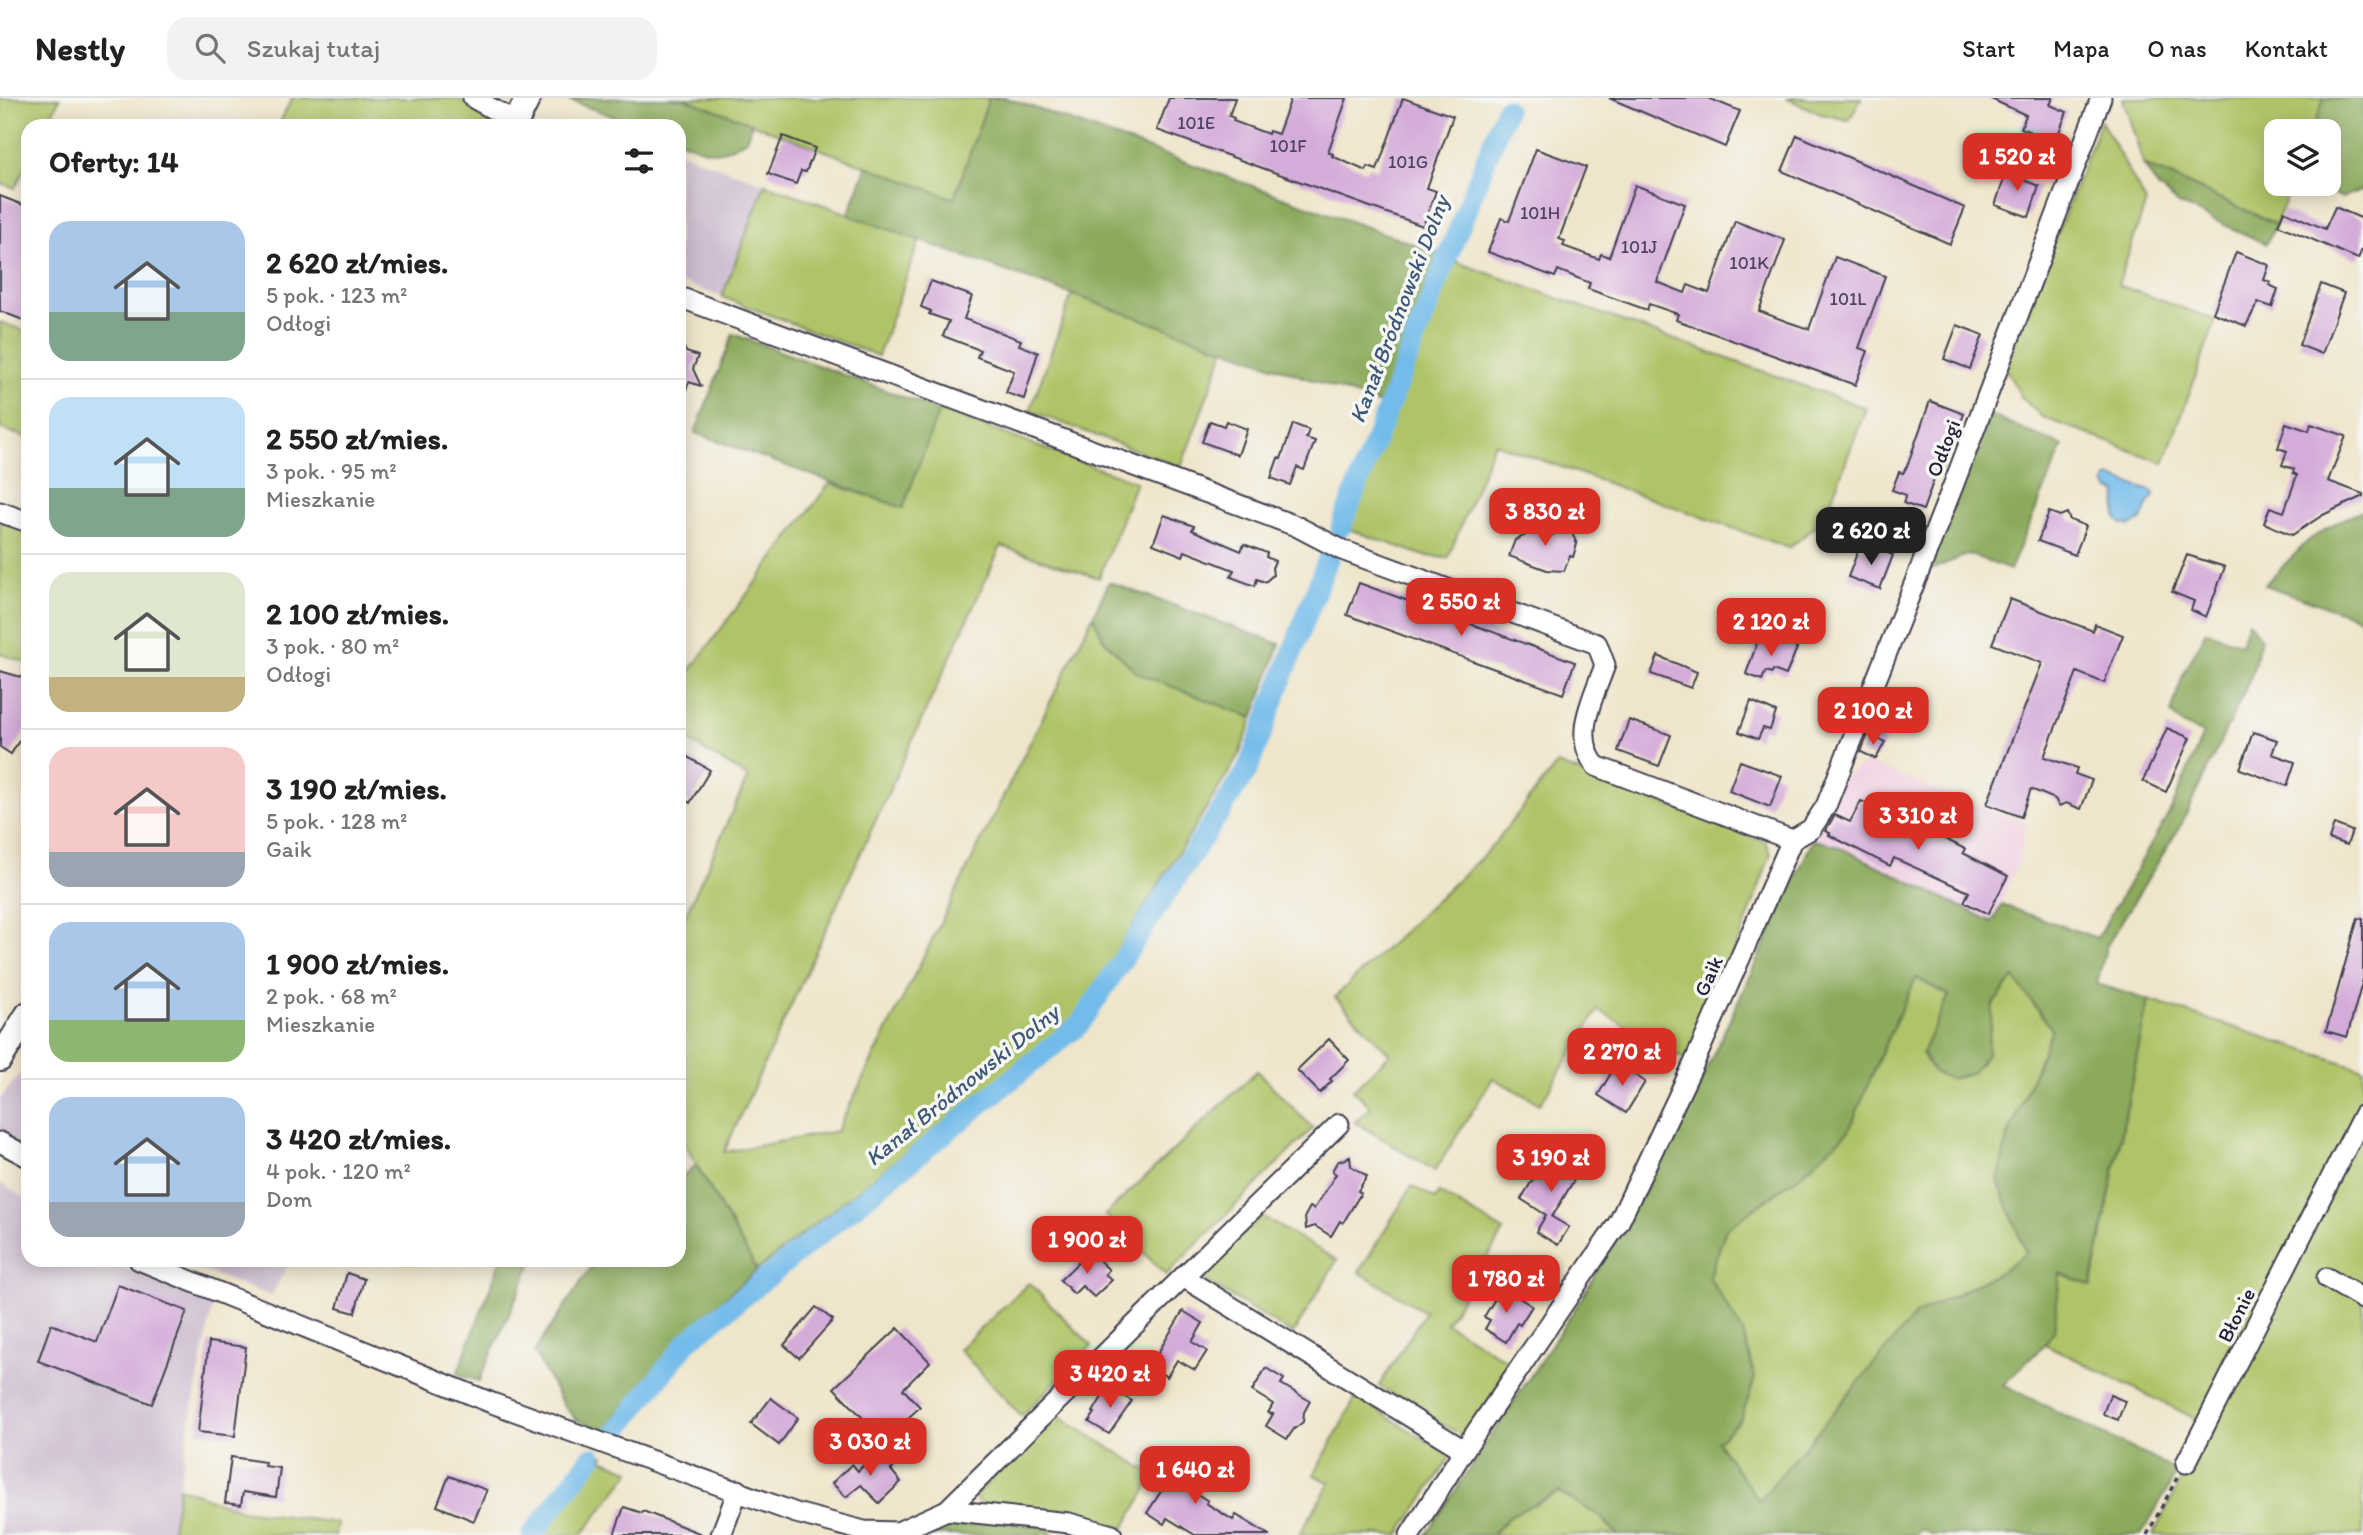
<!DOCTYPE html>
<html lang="pl">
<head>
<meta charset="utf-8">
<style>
  :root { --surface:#fff; --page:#f2f2f2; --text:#222; --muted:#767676; --line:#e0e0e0; --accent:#d93025 }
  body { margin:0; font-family:Itim,sans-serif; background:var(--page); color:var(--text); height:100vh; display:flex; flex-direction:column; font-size:26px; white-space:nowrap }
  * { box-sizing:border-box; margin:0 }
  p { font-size:23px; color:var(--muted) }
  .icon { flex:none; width:38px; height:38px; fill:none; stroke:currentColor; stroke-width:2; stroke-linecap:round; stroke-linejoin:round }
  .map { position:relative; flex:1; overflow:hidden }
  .drawer { position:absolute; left:21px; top:21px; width:665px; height:1148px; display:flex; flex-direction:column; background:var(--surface); border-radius:21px; box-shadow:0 4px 18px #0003 }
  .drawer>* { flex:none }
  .buttons { position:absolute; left:2264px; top:21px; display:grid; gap:14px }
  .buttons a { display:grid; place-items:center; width:77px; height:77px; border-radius:14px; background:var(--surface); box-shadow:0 4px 18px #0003; font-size:35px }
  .price { position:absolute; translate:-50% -60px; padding:0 16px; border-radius:14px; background:var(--accent); color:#fff; font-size:23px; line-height:46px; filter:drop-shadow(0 2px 4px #0008) }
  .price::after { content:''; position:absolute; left:50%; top:42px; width:21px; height:16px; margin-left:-10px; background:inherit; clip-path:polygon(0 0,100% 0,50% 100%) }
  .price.current { background:#222; color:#fff }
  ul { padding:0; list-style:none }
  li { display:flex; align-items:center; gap:21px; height:175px; padding:0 28px }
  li+li { border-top:2px solid var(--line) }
  li span { display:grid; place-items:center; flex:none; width:196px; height:140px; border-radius:21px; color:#555 }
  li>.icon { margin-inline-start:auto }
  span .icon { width:84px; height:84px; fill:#fffc; stroke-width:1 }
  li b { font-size:30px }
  h2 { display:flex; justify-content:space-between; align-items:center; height:84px; padding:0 28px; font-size:30px }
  header { display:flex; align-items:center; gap:42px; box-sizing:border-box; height:98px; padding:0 35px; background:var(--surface); border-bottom:2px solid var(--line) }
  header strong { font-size:33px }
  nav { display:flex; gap:38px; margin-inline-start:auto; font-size:24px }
  .search { width:490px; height:63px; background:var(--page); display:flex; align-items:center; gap:18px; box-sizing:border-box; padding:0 24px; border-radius:21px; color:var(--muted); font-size:26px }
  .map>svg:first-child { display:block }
  .built { fill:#f1d0e2 }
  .industrial { fill:#cebed0 }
  .green { fill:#afc468; stroke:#687352; stroke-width:2 }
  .forest { fill:#8baa5c; stroke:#56664c; stroke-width:2; fill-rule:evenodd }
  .water { fill:#72bbea; stroke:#4a6e92; stroke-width:2 }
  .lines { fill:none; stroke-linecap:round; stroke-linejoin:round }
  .canal { stroke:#72bbea; stroke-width:21 }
  .building { fill:#d4acd9 }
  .minor-casing { stroke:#413f50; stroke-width:23 }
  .major-casing { stroke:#413f50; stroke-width:28 }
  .path { stroke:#413f50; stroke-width:3.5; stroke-dasharray:5 5; stroke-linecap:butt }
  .minor { stroke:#fff; stroke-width:19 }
  .major { stroke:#fff; stroke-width:24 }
  .labels { text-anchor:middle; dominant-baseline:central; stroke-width:7; stroke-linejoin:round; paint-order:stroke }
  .number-label { font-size:18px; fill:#4e4462 }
  .street-label { font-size:21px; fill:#22223b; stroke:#f6f6f2 }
  .water-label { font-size:23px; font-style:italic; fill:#3e5878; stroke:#f6f6f2 }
</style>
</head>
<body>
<header>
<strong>Nestly</strong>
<div class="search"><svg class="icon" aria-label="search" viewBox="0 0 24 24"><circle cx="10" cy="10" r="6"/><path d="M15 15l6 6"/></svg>Szukaj tutaj</div>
<nav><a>Start</a><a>Mapa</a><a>O nas</a><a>Kontakt</a></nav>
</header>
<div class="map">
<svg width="2363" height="1437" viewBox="0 0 2363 1437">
  <rect width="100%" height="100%" fill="#f6f6f2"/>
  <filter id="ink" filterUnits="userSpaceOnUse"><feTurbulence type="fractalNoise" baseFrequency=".0143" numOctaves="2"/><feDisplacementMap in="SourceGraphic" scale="14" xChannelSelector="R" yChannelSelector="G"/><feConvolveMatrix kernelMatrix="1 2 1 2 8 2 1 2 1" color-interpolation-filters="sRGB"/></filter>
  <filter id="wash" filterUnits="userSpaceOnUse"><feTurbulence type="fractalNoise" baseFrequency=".00686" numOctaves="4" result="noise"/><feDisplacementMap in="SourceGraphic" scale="28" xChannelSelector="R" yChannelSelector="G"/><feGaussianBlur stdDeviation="1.57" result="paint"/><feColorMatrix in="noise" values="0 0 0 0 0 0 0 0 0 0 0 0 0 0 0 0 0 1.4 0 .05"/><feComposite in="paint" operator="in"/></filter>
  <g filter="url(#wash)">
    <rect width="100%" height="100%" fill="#efe5ca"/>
    <polygon class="built" points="1867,665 2025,725 2021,757 1993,824 1835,747 1813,742 1845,677"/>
    <g class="industrial">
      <polygon points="679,54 765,86 721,199 679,183"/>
      <polygon points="28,966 28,1049 0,1037 0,1001"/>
      <polygon points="0,1085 28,1102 28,1162 103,1162 213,1205 189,1328 171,1437 0,1437"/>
      <polygon points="176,1162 291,1162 271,1198"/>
    </g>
    <g class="green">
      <polygon points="0,0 60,0 46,28 28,28 28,64 15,90 0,85"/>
      <polygon points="292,0 456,0 492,21 491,28 278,28"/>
      <polygon points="683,0 989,0 954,101"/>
      <polygon points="1786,0 1861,0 1849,22 1821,16"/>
      <polygon points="2123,0 2324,0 2312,33 2277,33 2277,86 2292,86 2276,126 2170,78 2144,68"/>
      <polygon points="2101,23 2146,104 2118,187 2216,222 2164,365 2042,319 2022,300 2005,270"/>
      <polygon points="765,86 920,141 878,258 722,199"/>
      <polygon points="1454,163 1866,310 1824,421 1789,450 1494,345 1448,460 1425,458 1348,431"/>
      <polygon points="1072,196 1225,250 1181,369 1030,313"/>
      <polygon points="0,224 28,234 28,340 0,330"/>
      <polygon points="939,312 1136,384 1099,480 1001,448 724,1054 837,1033 1093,518 1104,542 1137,575 1253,620 1238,659 1075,921 757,1172 679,1036 679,831 748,679 679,637 679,587 830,385 903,410"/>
      <polygon points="0,423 28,433 28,565 0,556"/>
      <polygon points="1557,666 1766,744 1771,755 1745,828 1686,962 1598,912 1540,1006 1493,980 1435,1073 1355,1024 1371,1009 1353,992 1390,956 1335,899 1489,752"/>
      <polygon points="2014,879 2052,931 2008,1038 1998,1083 2026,1155 2002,1173 1915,1217 1759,1404 1717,1343 1741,1321 1709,1179 1726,1131 1802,1076 1884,948 1916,880 1949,897 1922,955 1987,956 1993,906"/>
      <polygon points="2148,902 2363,971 2363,1003 2202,1324 2045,1246 2054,1233 2060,1175 2092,1187"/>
      <polygon points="1257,973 1313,1030 1166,1177 1105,1117"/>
      <polygon points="2363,1025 2363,1437 2153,1437"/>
      <polygon points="1412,1088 1436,1101 1439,1095 1504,1133 1446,1225 1514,1267 1464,1339 1379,1288 1425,1214 1359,1174"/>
      <polygon points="1261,1118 1337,1162 1293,1236 1199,1179"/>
      <polygon points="1029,1185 1092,1248 1021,1318 959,1251"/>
      <polygon points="1356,1299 1451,1358 1399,1437 1299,1437 1330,1385 1314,1377"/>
      <polygon points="1056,1317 1155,1377 1124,1430 1102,1425 986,1409 976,1402 975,1397"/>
      <polygon points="589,1352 604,1357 602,1361 631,1373 582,1437 523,1437"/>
      <polygon points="179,1389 241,1412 337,1425 335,1437 171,1437"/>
      <polygon points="1559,1394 1601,1419 1618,1437 1492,1437 1509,1418"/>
    </g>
    <g class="forest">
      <path d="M563,0H683L752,25L746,42C713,60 713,55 679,42V28H640Z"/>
      <polygon points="989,0 1007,0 1442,156 1383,307 848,117 867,68 954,101"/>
      <polygon points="2324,0 2363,0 2363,91 2342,100 2316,86 2329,86 2329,33 2312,33"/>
      <polygon points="2144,68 2170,78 2276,126 2266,146 2177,105 2158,89"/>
      <polygon points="733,236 939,312 903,410 695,335"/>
      <polygon points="1987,316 2063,348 2010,472 1969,456 1930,472 1925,472"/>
      <polygon points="2363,413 2363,521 2264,487 2309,442 2339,423"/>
      <polygon points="1109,484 1280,546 1253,620 1137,575 1104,542 1093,518"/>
      <path d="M2248,523L2261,541L2251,579L2182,725L2106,849L2097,886L2148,902L2091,1188L2060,1175L2054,1233L2045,1246L2003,1287L2178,1373L2141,1437H1932L1921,1431L1916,1437H1618L1601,1419L1559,1394L1509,1418L1492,1437H1426L1578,1206L1676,1037L1813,742L1835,747L1992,824L2002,807L2097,840L2172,710L2203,636L2184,627L2171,616L2183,577L2206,533L2241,546ZM1916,880L1949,897L1922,955L1933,974L1952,981L1973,974L1987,956L1993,906L2014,880L2052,931L2008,1038L1998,1083L2026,1155L2002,1173L1915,1217L1759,1403L1717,1344L1741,1321L1755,1280L1743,1234L1709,1179L1726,1131L1802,1076L1849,1033L1884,948Z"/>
      <polygon points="696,1067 757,1172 677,1242 605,1332 576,1322 564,1308 534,1254 596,1162 679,1162 679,1081"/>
      <polygon points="501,1162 533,1162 479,1283 457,1276"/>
      <polygon points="945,1417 1050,1429 1052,1437 918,1437"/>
    </g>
    <polygon class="water" points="2111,379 2153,394 2154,398 2150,403 2141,423 2130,428 2120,425 2116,420 2117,395 2108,391 2105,385 2107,380"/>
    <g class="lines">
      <g class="canal">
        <polyline points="1341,429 1506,11"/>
        <polyline points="614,1337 687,1244 1080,926 1247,673 1328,461"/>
        <polyline points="532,1437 592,1359"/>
      </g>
    </g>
    <g id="blocks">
      <g class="building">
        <polygon points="1169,0 1235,0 1229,18 1234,20 1233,23 1268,36 1269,33 1278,36 1291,0 1347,0 1328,54 1333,56 1332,58 1366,73 1368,69 1377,72 1403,0 1453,18 1427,90 1436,93 1423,128 1157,32"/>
        <polygon points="1609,0 1708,0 1740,13 1725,49"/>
        <polygon points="1989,0 2053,0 2050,7 2067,14 2055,44 2021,30 2026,17"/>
        <polygon points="1797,37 1965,110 1950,146 1782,73"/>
        <polygon points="783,38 815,50 806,74 801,73 796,86 768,76"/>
        <polygon points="1536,51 1586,69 1559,141 1565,143 1563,148 1599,161 1601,156 1609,159 1635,87 1685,106 1657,184 1685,195 1688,187 1709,195 1735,123 1785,142 1759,213 1788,224 1809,231 1835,159 1885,178 1859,250 1868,253 1855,287 1676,222 1678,216 1649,206 1647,212 1588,191 1590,185 1558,172 1555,179 1488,154 1501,120 1509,123"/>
        <polygon points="2009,67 2026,74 2023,82 2039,88 2029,119 1995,107"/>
        <polygon points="0,98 28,109 28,224 0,213"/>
        <polygon points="2335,109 2363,121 2363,149 2358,161 2278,127 2284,113 2325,131"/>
        <polygon points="2236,154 2269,167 2264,182 2270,184 2269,187 2278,191 2272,209 2258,204 2246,228 2213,215"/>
        <polygon points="931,183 972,198 964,221 1021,242 1019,247 1038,254 1024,301 1006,295 1014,273 977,259 980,252 943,238 949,223 929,216 931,213 921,209"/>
        <polygon points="2321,186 2344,195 2322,256 2299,247"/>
        <polygon points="1957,227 1983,237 1970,271 1944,261"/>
        <polygon points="679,239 686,254 698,258 693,271 701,288 689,284 681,306"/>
        <polygon points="1930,303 1964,316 1941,375 1937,373 1923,412 1903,405 1906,397 1892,392 1899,374 1903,375 1907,368"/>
        <polygon points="1210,323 1224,328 1226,323 1247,331 1238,357 1202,344"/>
        <polygon points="2286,325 2309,333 2311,326 2346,338 2328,383 2363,396 2363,398 2323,417 2292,437 2264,425 2270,409 2284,414 2297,377 2293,375 2294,371 2282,367 2287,353 2278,350"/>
        <polygon points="1293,326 1309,332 1306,340 1315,343 1304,372 1297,369 1290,387 1271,380 1278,360 1281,361"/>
        <polygon points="2049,414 2060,418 2067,415 2070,422 2086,428 2075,457 2038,443"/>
        <polygon points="1164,417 1194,428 1192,432 1241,453 1244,446 1267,455 1266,459 1275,463 1272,470 1273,477 1265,484 1257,481 1255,488 1231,479 1234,472 1185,453 1183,458 1153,446"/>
        <polygon points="1531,422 1544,427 1550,438 1563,432 1572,435 1577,446 1573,459 1570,458 1564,473 1547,472 1509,458 1515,442 1526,437"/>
        <polygon points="1871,449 1893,457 1880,491 1848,479 1859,450 1869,454"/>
        <polygon points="2187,457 2225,469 2206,519 2191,512 2194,503 2172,494"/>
        <polygon points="1359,485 1575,564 1563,596 1347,517"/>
        <polygon points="2010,501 2093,533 2095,526 2123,537 2104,585 2077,574 2044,659 2077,670 2075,676 2092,682 2081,711 2066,705 2059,708 2055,701 2031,691 2021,719 1987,706 2042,565 1992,546"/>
        <polygon points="1760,537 1797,550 1786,577 1773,572 1772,575 1766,573 1762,582 1746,576"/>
        <polygon points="1658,558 1697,574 1691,590 1651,576"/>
        <polygon points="0,573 28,581 28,628 11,656 0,649"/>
        <polygon points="1751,603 1776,614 1770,632 1763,630 1758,641 1739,634"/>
        <polygon points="1629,622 1671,637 1659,668 1618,653"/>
        <polygon points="2167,630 2190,640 2166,694 2143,683"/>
        <polygon points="2253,634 2277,642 2272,656 2295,664 2287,688 2240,671"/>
        <polygon points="1868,636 1885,644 1876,661 1861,654"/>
        <polygon points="679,654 710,672 690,705 679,699"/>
        <polygon points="1740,663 1782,678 1770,709 1729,693"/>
        <polygon points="1861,703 1872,708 1873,705 1965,751 1963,755 2008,778 1988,816 1964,804 1969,794 1894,760 1890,768 1829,737 1830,735 1825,733 1835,717 1850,724"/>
        <polygon points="2334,726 2352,733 2347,747 2329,741"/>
        <polygon points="2358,820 2363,821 2363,881 2347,939 2326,933"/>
        <polygon points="1329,941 1349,962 1330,981 1332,983 1320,995 1297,972"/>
        <polygon points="1616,967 1630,973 1645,984 1626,1015 1598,997"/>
        <polygon points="1550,1053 1580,1072 1552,1119 1569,1129 1558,1147 1536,1134 1546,1117 1521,1101"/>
        <polygon points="1350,1059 1351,1068 1367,1078 1358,1093 1361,1095 1343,1125 1340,1123 1331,1138 1315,1128 1306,1131 1305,1118 1310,1109 1314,1111 1325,1094 1336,1076 1332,1073 1337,1064"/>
        <polygon points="1090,1153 1109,1172 1105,1176 1112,1182 1094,1199 1082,1188 1074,1196 1060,1182"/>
        <polygon points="347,1175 364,1181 355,1215 337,1210"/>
        <polygon points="118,1187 187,1213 152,1306 38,1263 51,1226 97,1244"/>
        <polygon points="1499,1194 1508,1200 1509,1197 1519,1195 1521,1201 1532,1208 1520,1227 1517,1225 1506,1244 1485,1231 1490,1222 1484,1219"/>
        <polygon points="816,1209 833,1222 799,1260 784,1247"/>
        <polygon points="1183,1213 1203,1225 1192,1244 1207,1253 1195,1272 1177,1262 1167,1279 1150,1268"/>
        <polygon points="898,1230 930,1264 903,1291 920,1309 884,1342 834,1290"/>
        <polygon points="209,1244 246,1249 235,1338 198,1334"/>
        <polygon points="1266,1270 1284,1281 1281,1286 1310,1303 1304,1314 1303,1324 1294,1331 1287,1341 1266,1328 1273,1316 1268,1315 1273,1306 1252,1293"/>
        <polygon points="1108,1289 1132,1303 1109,1336 1089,1324 1095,1315 1093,1314"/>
        <polygon points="2110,1297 2125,1303 2118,1322 2103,1316"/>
        <polygon points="771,1300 798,1320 779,1347 751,1326"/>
        <polygon points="880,1351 896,1367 891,1372 901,1384 879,1405 861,1387 846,1399 832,1385 852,1366 858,1373"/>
        <polygon points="1184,1358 1208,1372 1194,1394 1208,1403 1206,1405 1233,1422 1236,1417 1269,1437 1195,1437 1167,1420 1164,1426 1147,1415"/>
        <polygon points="231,1359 265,1364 264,1368 280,1370 276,1399 243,1394 241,1407 225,1405"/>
        <polygon points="449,1378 487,1392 474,1423 437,1408"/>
        <polygon points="624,1409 642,1415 643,1413 704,1437 614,1437"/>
      </g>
    </g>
  </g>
  <g filter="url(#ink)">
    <use href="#blocks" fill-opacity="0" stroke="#413f50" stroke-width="2"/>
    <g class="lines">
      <defs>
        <g id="minor">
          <polyline points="473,0 516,24"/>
          <path d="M679,199L1296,428L1342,452L1597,546L1605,567C1594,599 1571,638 1596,668L1792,742"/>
          <polyline points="0,414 28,424"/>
          <polyline points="1792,742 1811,731 1826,708 1953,388 2101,0"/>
          <polyline points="0,1044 28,1059"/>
          <polyline points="139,1162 492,1305 796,1415 864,1433 898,1434 947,1412 1183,1179 1464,1352"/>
          <polyline points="1183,1179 1339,1026"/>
          <polyline points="2327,1180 2363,1201"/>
          <polyline points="2186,1365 2363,1017"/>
          <polyline points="947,1412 1069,1425 1112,1437"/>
          <polyline points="721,1437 738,1392"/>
          <polyline points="1410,1437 1464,1352 1619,1124 1694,965 1792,742"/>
        </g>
        <g id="major">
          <polyline points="514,28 528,0"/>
          <polyline points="0,961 28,916"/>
        </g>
      </defs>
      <use href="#minor" class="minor-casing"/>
      <use href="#major" class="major-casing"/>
      <polyline class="path" points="2147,1437 2177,1380"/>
      <use href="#minor" class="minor"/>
      <use href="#major" class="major"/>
    </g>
  </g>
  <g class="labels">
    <g class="number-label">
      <text x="1196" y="25">101E</text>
      <text x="1288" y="48">101F</text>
      <text x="1408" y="64">101G</text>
      <text x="1540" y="115">101H</text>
      <text x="1639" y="149">101J</text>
      <text x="1749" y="165">101K</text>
      <text x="1848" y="201">101L</text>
    </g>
    <g class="street-label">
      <text transform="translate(1943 350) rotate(-69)">Odłogi</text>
      <text transform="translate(1708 878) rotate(-66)">Gaik</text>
      <text transform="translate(2236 1217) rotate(-63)">Błonie</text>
    </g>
    <g class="water-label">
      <text transform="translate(1399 211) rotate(-69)">Kanał Bródnowski Dolny</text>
      <text transform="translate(962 987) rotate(-39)">Kanał Bródnowski Dolny</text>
    </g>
  </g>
</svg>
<div class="buttons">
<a><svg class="icon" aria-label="layers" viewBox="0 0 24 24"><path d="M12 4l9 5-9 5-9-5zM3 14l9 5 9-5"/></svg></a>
</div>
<b class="price" style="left:2017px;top:95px">1 520 zł</b>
<b class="price" style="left:1545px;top:450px">3 830 zł</b>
<b class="price current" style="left:1871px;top:469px">2 620 zł</b>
<b class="price" style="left:1461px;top:540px">2 550 zł</b>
<b class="price" style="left:1771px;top:560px">2 120 zł</b>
<b class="price" style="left:1873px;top:649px">2 100 zł</b>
<b class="price" style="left:1918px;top:754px">3 310 zł</b>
<b class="price" style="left:1622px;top:990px">2 270 zł</b>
<b class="price" style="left:1551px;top:1096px">3 190 zł</b>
<b class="price" style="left:1087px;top:1178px">1 900 zł</b>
<b class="price" style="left:1506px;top:1217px">1 780 zł</b>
<b class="price" style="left:1110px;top:1312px">3 420 zł</b>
<b class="price" style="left:870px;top:1380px">3 030 zł</b>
<b class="price" style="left:1195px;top:1408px">1 640 zł</b>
<section class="drawer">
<h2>Oferty: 14<svg class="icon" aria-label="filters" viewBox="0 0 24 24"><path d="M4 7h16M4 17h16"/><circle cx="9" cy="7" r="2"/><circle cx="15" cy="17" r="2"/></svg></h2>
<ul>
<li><span style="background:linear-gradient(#a9c7e8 65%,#7fa58c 0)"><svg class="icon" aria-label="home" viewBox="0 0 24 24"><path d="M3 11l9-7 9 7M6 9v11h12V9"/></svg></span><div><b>2 620 zł/mies.</b><p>5 pok. · 123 m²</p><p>Odłogi</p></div></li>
<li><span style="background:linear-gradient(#bfe0f5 65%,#7fa58c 0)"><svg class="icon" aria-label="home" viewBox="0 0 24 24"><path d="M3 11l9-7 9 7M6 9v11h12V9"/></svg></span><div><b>2 550 zł/mies.</b><p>3 pok. · 95 m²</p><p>Mieszkanie</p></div></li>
<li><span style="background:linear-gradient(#dfe7d0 75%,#c2b280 0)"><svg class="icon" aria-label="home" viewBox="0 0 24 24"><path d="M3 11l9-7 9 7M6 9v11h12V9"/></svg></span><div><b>2 100 zł/mies.</b><p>3 pok. · 80 m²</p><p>Odłogi</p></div></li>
<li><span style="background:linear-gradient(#f6c9c9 75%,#9aa5b1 0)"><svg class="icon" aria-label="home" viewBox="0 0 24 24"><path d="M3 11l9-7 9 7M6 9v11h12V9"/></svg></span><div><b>3 190 zł/mies.</b><p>5 pok. · 128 m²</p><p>Gaik</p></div></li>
<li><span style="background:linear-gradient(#a9c7e8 70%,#8fb573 0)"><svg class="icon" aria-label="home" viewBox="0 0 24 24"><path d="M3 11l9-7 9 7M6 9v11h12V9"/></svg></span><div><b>1 900 zł/mies.</b><p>2 pok. · 68 m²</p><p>Mieszkanie</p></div></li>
<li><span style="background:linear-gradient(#a9c7e8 75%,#9aa5b1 0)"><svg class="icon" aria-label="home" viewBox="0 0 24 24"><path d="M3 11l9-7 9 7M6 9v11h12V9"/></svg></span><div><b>3 420 zł/mies.</b><p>4 pok. · 120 m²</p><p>Dom</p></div></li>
</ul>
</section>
</div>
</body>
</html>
